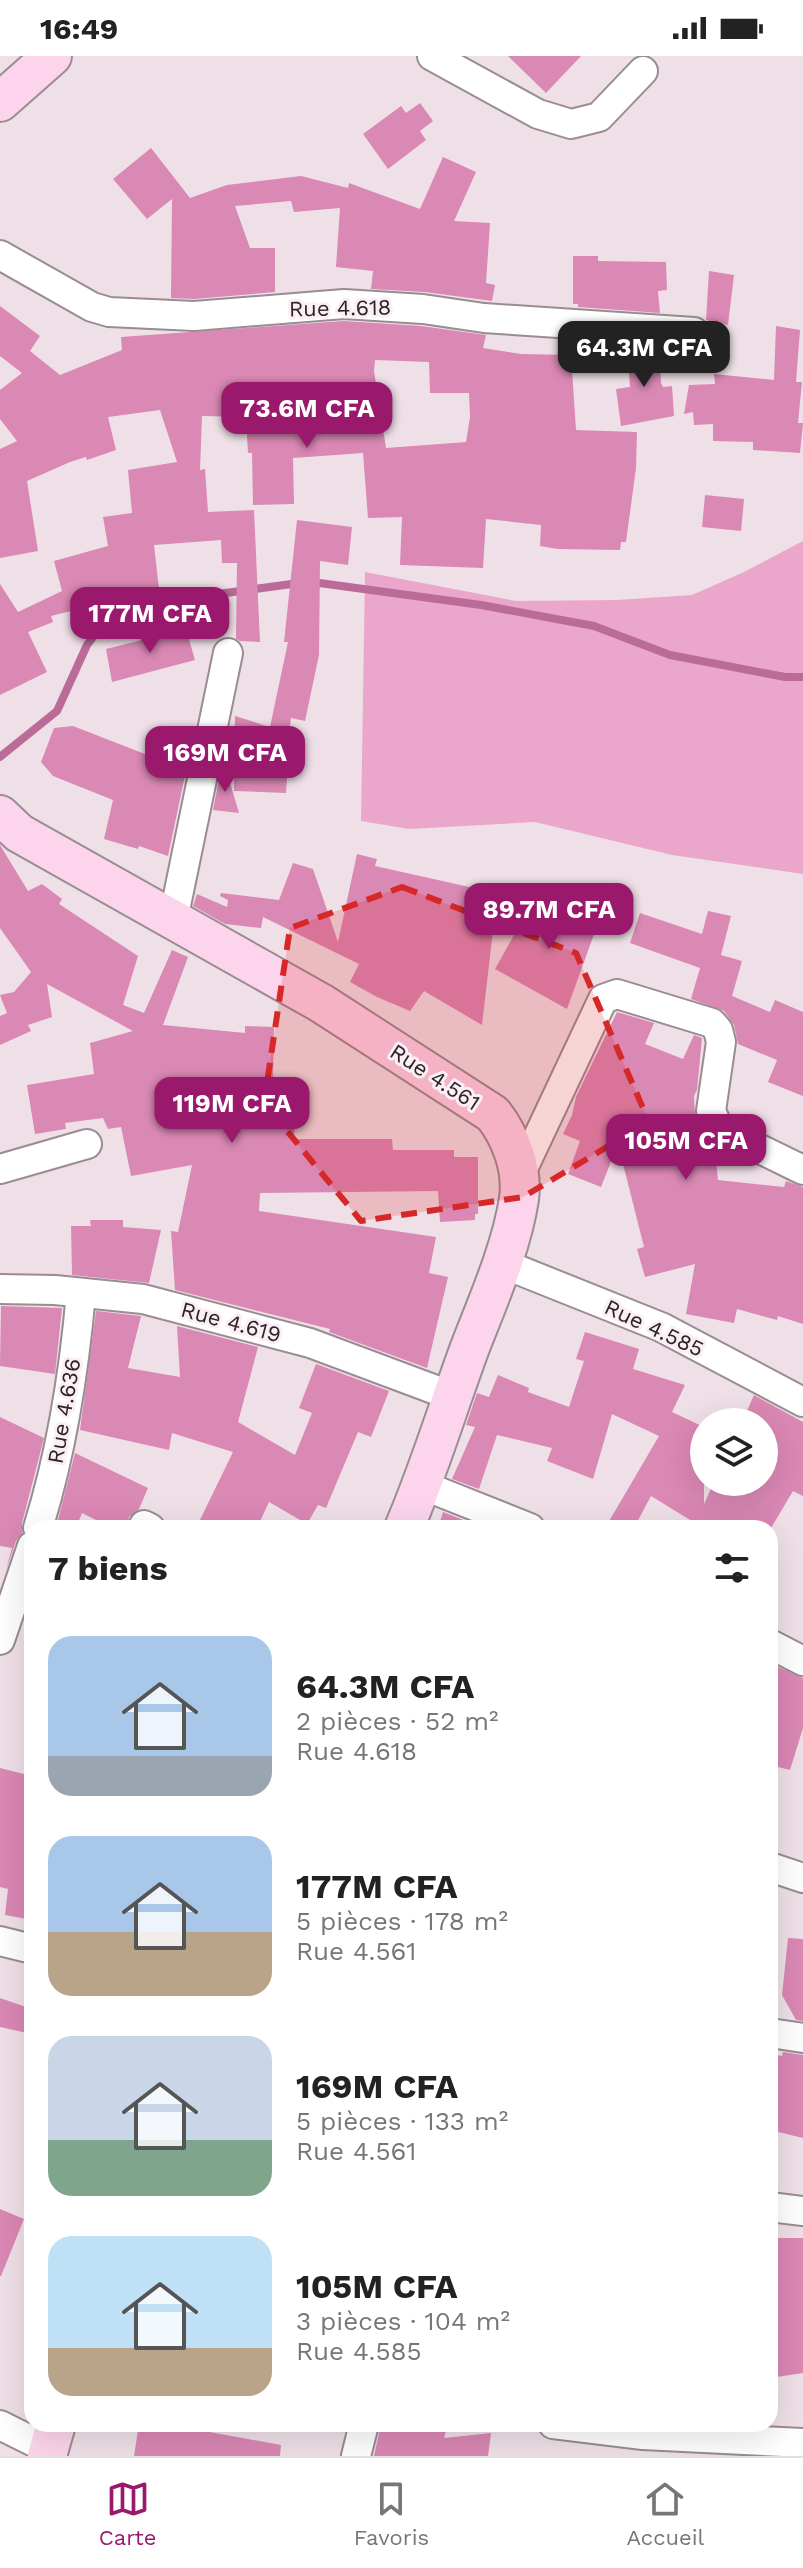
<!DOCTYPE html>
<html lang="fr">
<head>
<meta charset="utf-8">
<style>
  :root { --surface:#fff; --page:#f6f6f6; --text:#222; --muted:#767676; --line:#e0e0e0; --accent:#9a196d }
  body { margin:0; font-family:"Work Sans",sans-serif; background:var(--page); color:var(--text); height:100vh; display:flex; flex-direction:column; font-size:30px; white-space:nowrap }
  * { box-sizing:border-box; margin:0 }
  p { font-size:26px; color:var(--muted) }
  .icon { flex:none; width:44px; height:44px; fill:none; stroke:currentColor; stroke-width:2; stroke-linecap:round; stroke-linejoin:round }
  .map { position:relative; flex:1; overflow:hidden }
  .side { position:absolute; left:24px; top:1464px; width:754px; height:912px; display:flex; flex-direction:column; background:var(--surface); border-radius:24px; box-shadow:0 8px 32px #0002 }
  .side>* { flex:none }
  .controls { position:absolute; left:690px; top:1352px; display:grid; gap:16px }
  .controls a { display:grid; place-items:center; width:88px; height:88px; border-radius:50%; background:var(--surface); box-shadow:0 8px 32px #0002; font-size:40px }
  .price { position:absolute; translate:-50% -68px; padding:0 18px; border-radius:16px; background:var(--accent); color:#fff; font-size:26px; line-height:52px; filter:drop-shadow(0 2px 4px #0008) }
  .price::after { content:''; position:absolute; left:50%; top:48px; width:24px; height:18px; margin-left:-12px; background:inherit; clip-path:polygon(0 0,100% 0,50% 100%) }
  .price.on { background:#222; color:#fff }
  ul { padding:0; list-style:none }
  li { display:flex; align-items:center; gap:24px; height:200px; padding:0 24px }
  li span { display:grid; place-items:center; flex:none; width:224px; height:160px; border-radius:24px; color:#555 }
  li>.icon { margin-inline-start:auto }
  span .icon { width:96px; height:96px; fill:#fffc; stroke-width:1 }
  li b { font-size:34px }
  h2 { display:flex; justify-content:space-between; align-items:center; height:96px; padding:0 24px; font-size:34px }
  .status { display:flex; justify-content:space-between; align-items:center; height:56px; padding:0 40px; background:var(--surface); direction:ltr }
  .status svg { height:22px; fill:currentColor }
  .tab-bar { display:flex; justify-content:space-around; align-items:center; height:112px; border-top:2px solid var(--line); background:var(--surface); font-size:22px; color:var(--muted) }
  .tab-bar a { display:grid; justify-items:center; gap:4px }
  .tab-bar .on { color:var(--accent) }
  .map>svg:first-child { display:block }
  .green { fill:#eba7cb }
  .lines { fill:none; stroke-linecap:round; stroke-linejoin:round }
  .stream { stroke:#ba6b97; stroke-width:8 }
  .building { fill:#da88b4; fill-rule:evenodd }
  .minor-casing { stroke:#998c92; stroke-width:32 }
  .secondary-casing { stroke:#998c92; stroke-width:42 }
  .minor { stroke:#fff; stroke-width:28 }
  .secondary { stroke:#fcd5ec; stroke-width:38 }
  .marked { fill:#d62828; fill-opacity:0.2; stroke:#d62828; stroke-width:6; stroke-dasharray:16 10; stroke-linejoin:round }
  .labels { text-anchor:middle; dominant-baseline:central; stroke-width:6; stroke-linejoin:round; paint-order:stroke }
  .street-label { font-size:22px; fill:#2b2528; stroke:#fceef5 }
</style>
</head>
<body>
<div class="status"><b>16:49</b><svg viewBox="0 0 49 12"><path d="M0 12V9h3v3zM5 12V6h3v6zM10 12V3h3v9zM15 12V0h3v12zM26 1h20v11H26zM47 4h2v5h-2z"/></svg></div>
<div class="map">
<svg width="803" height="2400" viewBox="0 0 803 2400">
  <rect width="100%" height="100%" fill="#efe0e7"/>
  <polygon class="green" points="803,485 803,818 672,799 535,766 409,773 361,765 365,516 516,545 617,544 692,539 744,516"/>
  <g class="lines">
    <g class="stream">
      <polyline points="312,526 481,549 594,570 670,599 785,621 803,621"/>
      <polyline points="0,701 57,655 87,589 109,560 174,544 299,527"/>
    </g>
  </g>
  <g class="building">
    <polygon points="508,0 581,0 546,37"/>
    <polygon points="420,47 433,65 420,75 426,84 388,113 363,78 401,50 406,57"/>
    <polygon points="151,92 190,142 227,129 301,120 348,132 349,127 420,153 443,101 476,116 454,165 490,167 486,227 495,229 492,245 425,236 371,233 373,215 336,211 340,152 294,156 291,145 235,150 250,192 275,192 275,236 194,243 171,242 172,143 147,163 113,123"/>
    <polygon points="573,200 598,200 598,205 666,206 667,234 658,235 660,257 578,251 578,248 573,248"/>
    <polygon points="709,215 734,219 728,269 706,264"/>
    <path d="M0,250L40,280L30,295L60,319L122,294L121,281L344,265L421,270L486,279L483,292L521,298L571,299L576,374L637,376L636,412L626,486H621L620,494L558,493L540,490L541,469L486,463L483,512L400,509L402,461L368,462L363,397L293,402L294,448L253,449L252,397H248L246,361L202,360L200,414L205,413L208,456L254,454L260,586L240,585L236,583L237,507H222L221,484L154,489L159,533L98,545L99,548L51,560L53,566L28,576L47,616L0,639V528L18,556L62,535L54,505L108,490L103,461L132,457L128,414L177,406L160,354L108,361L116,394L87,404L86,401L70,406L27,425L38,495L0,502V393L17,385L0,363V334L22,317L0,300ZM375,304L429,306L430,337H469L470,361L466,386L386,392L374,315Z"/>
    <polygon points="776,270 800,274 796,326 802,326 798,367 803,367 800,397 753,394 753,386 713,385 713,368 694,369 693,356 684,358 689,329 715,328 714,318 774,324"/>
    <polygon points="627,289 659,291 661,327 663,331 672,330 674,360 621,370 616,333 630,331"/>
    <polygon points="705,439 744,443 741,475 702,471"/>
    <polygon points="297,464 352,471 348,509 320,505 319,599 305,665 291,662 285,708 288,709 286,737 234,735 235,660 270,671 288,586 284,586"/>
    <polygon points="186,573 195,604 112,626 106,593"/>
    <polygon points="73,670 150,700 151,698 187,710 168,800 139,790 138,793 104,783 113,744 53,720 41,706 54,672"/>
    <polygon points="223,703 239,757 213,754"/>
    <polygon points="0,789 28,835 42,828 62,843 59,848 138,900 123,949 144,957 172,894 188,901 163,969 245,977 245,970 274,971 273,1024 298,1026 294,1083 392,1083 393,1094 454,1094 454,1101 478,1101 478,1158 475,1158 475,1164 440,1166 438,1135 260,1137 259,1155 436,1181 429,1217 448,1221 427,1312 329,1276 330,1273 175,1234 171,1175 178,1176 192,1109 131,1120 121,1071 108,1073 103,1062 65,1067 66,1073 35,1078 27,1029 94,1018 90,987 133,975 47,928 52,961 28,969 31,975 0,989 0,960 7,957 0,939 14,936 31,916 0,872"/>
    <polygon points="357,798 377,803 375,810 483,834 472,856 494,866 482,969 424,935 410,955 377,941 350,926 359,908 263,861 261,872 225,868 193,850 197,838 227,851 228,844 220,840 221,837 279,844 293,807 313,813 338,886"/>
    <polygon points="537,838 597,870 567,953 495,913"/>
    <polygon points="708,855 731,860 721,899 742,905 732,940 770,956 775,944 803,956 803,1040 768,1026 777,1004 738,988 734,969 724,955 691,943 700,912 630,887 640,857 702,878"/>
    <polygon points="617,956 654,967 645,988 683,1003 694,979 702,982 697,1034 694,1040 695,1061 701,1074 692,1095 715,1093 718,1124 784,1131 786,1125 803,1131 803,1268 778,1260 777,1264 737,1253 734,1267 686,1258 695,1208 645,1221 637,1193 644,1191 618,1088 601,1131 568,1118 580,1085 563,1078 572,1059 576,1041"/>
    <polygon points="90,1164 123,1164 123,1171 161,1174 149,1227 72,1219 71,1170 91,1170"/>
    <polygon points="1,1250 62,1252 55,1318 0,1310"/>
    <polygon points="96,1255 141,1260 128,1312 180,1321 177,1270 258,1291 238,1366 295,1399 312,1357 299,1352 316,1308 389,1335 371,1381 358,1376 326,1452 318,1449 307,1468 269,1446 257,1472 196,1472 233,1396 172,1377 169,1394 80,1374"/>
    <polygon points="585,1276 639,1293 633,1313 685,1329 672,1356 704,1371 704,1448 714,1426 764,1426 764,1366 742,1366 754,1339 803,1366 803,1440 793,1435 771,1472 693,1472 695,1467 651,1440 634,1472 605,1472 659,1380 612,1358 593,1423 547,1405 552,1392 497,1379 479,1433 452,1423 475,1371 466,1369 477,1337 489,1341 498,1319 529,1332 528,1336 569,1351 584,1305 576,1303"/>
    <polygon points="0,1361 44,1382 22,1467 22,1477 16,1485 6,1514 12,1492 0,1490"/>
    <polygon points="75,1397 148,1432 139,1453 129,1461 128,1472 112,1472 82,1457 77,1469 58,1464"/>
    <polygon points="443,1456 468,1466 466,1472 438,1472"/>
    <polygon points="776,1610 803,1622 803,1672 790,1714 770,1709 770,1633"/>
    <polygon points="0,1712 32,1720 32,1864 5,1859 8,1833 0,1831"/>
    <polygon points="788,1882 803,1883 803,1965 796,1964 782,1939"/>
    <polygon points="0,1942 32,1953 32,1978 0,1971"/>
    <polygon points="783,1996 803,1999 803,2082 770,2074 770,1998 782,2000"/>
    <polygon points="0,2153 24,2163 1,2220 0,2220"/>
    <polygon points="770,2182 803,2182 803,2317 770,2322"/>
    <polygon points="139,2368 182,2368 182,2371 281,2389 280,2400 134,2400"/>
    <polygon points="381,2368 448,2368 444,2382 491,2377 488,2400 374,2400"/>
  </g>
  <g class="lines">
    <defs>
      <g id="minor">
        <polyline points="432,0 538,58 571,68 599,61 643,15"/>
        <polyline points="0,199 92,251 109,256 194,260 344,248 423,253 484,262 694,276"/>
        <polyline points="173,864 228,597"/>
        <polyline points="0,1113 87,1088"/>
        <polyline points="519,1121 603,943 617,938 712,967 718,974 721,986 711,1055 719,1073 803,1114"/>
        <polyline points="501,1207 661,1271 803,1346"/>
        <polyline points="0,1233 55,1234 143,1243 310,1287 452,1340"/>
        <polyline points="422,1429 530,1472"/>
        <polyline points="144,1469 150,1472"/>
        <path d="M38,1472C62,1395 74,1317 81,1237"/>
        <polyline points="0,1584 32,1490"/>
        <polyline points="770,1588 803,1605"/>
        <polyline points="770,1811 803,1822"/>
        <polyline points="0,1885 32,1893"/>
        <polyline points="770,1977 803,1982"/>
        <polyline points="770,2151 803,2155"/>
        <polyline points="553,2368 643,2379 803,2387"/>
        <polyline points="0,2369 48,2393"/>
        <polyline points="356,2400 364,2368"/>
      </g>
      <g id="secondary">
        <polyline points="0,46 52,0"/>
        <path d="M0,759L19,777L321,947L493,1058C511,1081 523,1113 519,1143C511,1194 487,1247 469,1294C447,1354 429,1414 404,1472"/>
        <polyline points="47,2400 56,2368"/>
      </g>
    </defs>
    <use href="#minor" class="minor-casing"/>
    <use href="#secondary" class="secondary-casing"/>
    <use href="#minor" class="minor"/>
    <use href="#secondary" class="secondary"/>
  </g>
  <path class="marked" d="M402,831L576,897L649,1066L523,1141L361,1165L264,1047L290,872Z"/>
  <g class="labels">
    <g class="street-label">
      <text transform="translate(340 252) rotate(-1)">Rue 4.618</text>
      <text transform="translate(435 1021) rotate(33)">Rue 4.561</text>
      <text transform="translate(231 1266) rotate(15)">Rue 4.619</text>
      <text transform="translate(654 1272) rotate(25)">Rue 4.585</text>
      <text transform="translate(64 1355) rotate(-80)">Rue 4.636</text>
    </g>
  </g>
</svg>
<div class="controls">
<a><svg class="icon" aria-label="layers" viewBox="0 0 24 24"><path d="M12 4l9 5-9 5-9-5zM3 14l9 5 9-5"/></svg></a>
</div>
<b class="price on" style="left:644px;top:333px">64.3M CFA</b>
<b class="price" style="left:307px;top:394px">73.6M CFA</b>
<b class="price" style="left:150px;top:599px">177M CFA</b>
<b class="price" style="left:225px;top:738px">169M CFA</b>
<b class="price" style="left:549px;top:895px">89.7M CFA</b>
<b class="price" style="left:232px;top:1089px">119M CFA</b>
<b class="price" style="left:686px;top:1126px">105M CFA</b>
<section class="side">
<h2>7 biens<svg class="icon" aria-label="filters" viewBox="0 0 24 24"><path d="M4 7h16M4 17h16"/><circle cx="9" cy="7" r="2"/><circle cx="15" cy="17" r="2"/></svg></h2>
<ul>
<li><span style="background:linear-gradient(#a9c7e8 75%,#9aa5b1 0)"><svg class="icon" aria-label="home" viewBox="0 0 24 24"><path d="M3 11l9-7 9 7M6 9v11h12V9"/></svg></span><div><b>64.3M CFA</b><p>2 pièces · 52 m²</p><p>Rue 4.618</p></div></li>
<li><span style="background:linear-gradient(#a9c7e8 60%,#b9a48a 0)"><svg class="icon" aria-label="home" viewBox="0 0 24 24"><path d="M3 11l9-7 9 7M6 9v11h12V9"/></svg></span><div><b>177M CFA</b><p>5 pièces · 178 m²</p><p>Rue 4.561</p></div></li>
<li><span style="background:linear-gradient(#c9d6e8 65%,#7fa58c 0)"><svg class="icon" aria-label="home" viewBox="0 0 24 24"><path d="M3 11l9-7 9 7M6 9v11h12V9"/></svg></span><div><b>169M CFA</b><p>5 pièces · 133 m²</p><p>Rue 4.561</p></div></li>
<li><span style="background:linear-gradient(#bfe0f5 70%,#b9a48a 0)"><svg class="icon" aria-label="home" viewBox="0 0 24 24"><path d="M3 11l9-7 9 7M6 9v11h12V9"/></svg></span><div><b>105M CFA</b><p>3 pièces · 104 m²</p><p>Rue 4.585</p></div></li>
</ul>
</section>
</div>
<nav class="tab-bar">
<a class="on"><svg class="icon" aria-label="map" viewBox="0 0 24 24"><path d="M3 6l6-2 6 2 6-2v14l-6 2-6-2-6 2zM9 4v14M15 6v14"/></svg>Carte</a>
<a><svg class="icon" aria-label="saved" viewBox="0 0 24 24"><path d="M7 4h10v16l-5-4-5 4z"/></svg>Favoris</a>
<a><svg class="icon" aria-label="home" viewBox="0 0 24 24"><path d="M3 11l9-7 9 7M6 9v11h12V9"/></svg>Accueil</a>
</nav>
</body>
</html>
